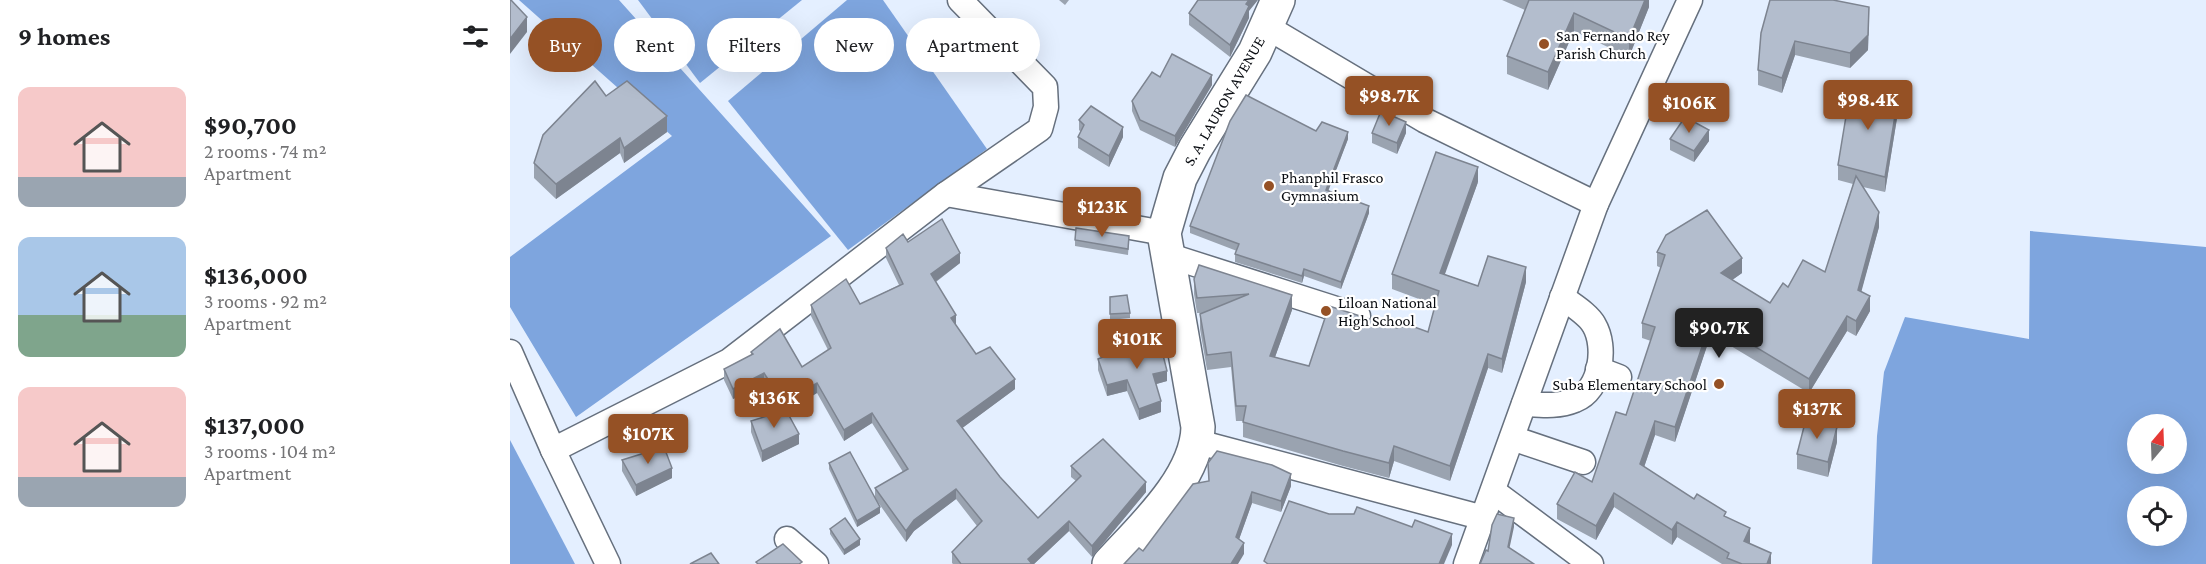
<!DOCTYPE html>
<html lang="en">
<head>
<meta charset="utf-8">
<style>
  :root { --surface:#fff; --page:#f6f6f6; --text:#202124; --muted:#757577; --accent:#955125 }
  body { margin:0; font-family:"Crimson Pro",serif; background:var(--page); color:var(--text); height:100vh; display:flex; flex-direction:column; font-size:22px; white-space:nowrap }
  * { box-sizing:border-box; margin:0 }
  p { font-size:20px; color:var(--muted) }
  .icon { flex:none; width:33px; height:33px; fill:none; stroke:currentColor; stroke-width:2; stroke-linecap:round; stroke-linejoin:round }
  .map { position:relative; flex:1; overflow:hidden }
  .side { display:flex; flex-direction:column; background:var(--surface); width:510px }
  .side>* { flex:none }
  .banner { position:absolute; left:18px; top:18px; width:570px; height:54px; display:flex; gap:12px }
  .needle { width:39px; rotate:19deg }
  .controls { position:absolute; left:1617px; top:414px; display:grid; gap:12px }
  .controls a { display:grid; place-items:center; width:60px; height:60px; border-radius:50%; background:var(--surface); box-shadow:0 6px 24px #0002; font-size:30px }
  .price { position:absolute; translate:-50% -51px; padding:0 14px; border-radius:6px; background:var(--accent); color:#fff; font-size:20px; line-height:39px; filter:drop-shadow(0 2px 3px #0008) }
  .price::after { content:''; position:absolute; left:50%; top:36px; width:18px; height:14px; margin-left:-9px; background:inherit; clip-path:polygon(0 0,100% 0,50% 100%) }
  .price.selected { background:#222; color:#fff }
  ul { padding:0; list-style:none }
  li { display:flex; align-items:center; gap:18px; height:150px; padding:0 18px }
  li span { display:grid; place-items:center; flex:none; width:168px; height:120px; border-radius:12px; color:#555 }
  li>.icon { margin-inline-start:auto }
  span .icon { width:72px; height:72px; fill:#fffc; stroke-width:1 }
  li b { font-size:26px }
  h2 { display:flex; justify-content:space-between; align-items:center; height:72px; padding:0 18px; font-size:26px }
  .pill { padding:0 21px; border-radius:27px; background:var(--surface); box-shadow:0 6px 24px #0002; font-size:21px; line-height:54px }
  .pill.selected { background:var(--accent); color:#fff }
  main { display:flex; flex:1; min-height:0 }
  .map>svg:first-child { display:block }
  .water { fill:#7ea5de; fill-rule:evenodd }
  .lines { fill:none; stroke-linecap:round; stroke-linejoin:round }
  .minor-casing { stroke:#66707e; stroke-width:27 }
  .highway-casing { stroke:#66707e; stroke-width:36 }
  .minor { stroke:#fff; stroke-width:24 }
  .highway { stroke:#fff; stroke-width:33 }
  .wall { fill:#9aa3b0 }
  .shaded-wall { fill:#7d8490 }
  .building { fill:#b3bdcd; stroke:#7d8490; stroke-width:1.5 }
  .poi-dot { fill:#955125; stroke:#fff; stroke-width:2 }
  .labels { text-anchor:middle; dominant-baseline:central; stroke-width:4.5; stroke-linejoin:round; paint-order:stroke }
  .poi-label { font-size:16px; fill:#090c11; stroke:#fff; text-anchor:start }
  .street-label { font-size:16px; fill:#090c11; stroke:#fff }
</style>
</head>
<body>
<main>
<section class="side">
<h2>9 homes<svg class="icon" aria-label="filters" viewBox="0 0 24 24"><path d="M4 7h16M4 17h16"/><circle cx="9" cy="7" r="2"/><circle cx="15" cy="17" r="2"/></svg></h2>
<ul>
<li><span style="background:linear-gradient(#f6c9c9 75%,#9aa5b1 0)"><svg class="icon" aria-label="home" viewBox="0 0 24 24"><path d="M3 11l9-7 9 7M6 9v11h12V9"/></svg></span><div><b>$90,700</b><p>2 rooms · 74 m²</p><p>Apartment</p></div></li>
<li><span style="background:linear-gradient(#a9c7e8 65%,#7fa58c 0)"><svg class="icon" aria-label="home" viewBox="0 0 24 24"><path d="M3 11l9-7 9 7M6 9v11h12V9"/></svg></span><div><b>$136,000</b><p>3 rooms · 92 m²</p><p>Apartment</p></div></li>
<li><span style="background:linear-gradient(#f6c9c9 75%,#9aa5b1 0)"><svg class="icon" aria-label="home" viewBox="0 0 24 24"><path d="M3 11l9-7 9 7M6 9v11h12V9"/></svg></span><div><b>$137,000</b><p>3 rooms · 104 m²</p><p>Apartment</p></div></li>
</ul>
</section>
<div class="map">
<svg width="1696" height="564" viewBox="0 0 1696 564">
  <rect width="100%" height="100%" fill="#e4efff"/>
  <g class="water">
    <polygon points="9,0 109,0 321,236 66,417 0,307 0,257 162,136"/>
    <polygon points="128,0 292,0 190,83"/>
    <polygon points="337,0 373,0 477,149 338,250 218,101"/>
    <path d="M1520,231L1696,247V564H1362L1367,436L1374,372L1395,317L1519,339ZM1628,424H1666V464H1628ZM1628,496H1666V536H1628Z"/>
    <polygon points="0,440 65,564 0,564"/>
  </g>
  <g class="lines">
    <defs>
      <g id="minor">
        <polyline points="757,27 914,120 1086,204"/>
        <polyline points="436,194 654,233"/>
        <polyline points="657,255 848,316"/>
        <polyline points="0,352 43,450 98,564"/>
        <polyline points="1088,369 1109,377"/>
        <path d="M1014,404C1032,405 1048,407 1065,400C1091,390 1097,347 1084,325C1078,314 1062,305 1052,297"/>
        <polyline points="1002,438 1073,462"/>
        <polyline points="688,442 974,518"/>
        <polyline points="43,450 219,361 436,194 530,129 536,107 535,87 450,0"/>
        <polyline points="983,491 1081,564"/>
        <polyline points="277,539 306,564"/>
        <polyline points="956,564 1086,204 1180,0"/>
      </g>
      <path id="highway" d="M599,564C632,528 687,478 688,427L654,233L670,178L685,149L745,52L768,0"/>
    </defs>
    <use href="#minor" class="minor-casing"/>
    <use href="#highway" class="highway-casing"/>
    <use href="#minor" class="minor"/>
    <use href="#highway" class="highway"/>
  </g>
  <g class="wall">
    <polygon points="549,0 559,0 555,5"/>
    <polygon points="992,0 1139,0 1139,7 1119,57 1064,31 1038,90 997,74 997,56 1015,10"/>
    <polygon points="739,11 739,18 720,57 679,25 679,13"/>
    <polygon points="1359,22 1358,50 1340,68 1285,55 1272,93 1248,85 1248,70 1251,33"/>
    <polygon points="650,77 702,85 665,147 630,130 622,111 622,101"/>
    <polygon points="96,96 157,132 114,163 110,153 46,199 24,178 24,163"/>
    <polygon points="1388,112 1375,192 1353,187 1369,227 1351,291 1360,311 1346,336 1337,331 1299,393 1201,334 1165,442 1145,435 1134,467 1184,499 1216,517 1240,542 1239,544 1261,564 1212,564 1167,537 1162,545 1104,507 1086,540 1047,519 1047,504 1082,482 1116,415 1141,341 1132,338 1132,323 1151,268 1147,266 1147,252 1232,273 1222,280 1260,303 1278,287 1315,272 1343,184 1328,180 1328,165"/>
    <polygon points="569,120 613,137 599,167 568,148 568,137 571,132 569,130"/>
    <polygon points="806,131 838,139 818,190 859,213 831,289 794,276 792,283 725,262 725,254 727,251 680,233 680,226"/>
    <polygon points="862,133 896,133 887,154 862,143"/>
    <polygon points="1160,139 1199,141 1184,162 1160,150"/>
    <polygon points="968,182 934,274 968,286 1016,282 992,373 978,368 940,481 884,461 879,478 833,466 733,437 733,421 726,421 721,367 697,370 690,329 690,314 693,313 687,313 684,294 684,279 689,265 782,310 765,357 799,366 887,328 918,332 925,305 882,289 882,274"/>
    <polygon points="565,240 619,241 618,255 565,246"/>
    <polygon points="398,242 450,263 426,282 446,325 466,354 505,389 452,428 490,477 528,518 566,481 561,477 561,466 636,492 582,557 559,531 524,564 443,564 442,563 442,552 467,526 446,499 404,531 396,542 365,498 365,488 393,472 362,423 334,441 307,393 276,411 289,444 252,462 241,432 241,421 272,411 254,384 223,399 214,380 214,369 241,355 241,352 292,367 318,350 301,316 301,305 350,304 389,285 376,258 376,248"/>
    <polygon points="600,297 620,313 620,318 600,320"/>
    <polygon points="588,359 657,381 646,384 651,412 629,420 617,391 597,396 588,370"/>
    <polygon points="1327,442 1318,477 1287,469 1287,454"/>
    <polygon points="112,460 162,478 126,496 112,471"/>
    <polygon points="319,463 370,513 347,527 319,469"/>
    <polygon points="698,463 781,486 771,512 742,503 729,539 734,554 633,551 699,481"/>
    <polygon points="320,529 350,545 334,555 320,534"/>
  </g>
  <g class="shaded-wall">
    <polygon points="739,0 748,0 739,11 739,18 720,57 720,45 736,4"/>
    <polygon points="1135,0 1139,0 1139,7 1119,57 1119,39"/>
    <polygon points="1359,7 1358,50 1340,68 1340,53"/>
    <polygon points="1064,13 1064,31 1038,90 1038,72"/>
    <polygon points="17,17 17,32 0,54 0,39"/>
    <polygon points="1285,41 1285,55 1272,93 1272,78"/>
    <polygon points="702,75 702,85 665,147 665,136"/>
    <polygon points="1388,97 1388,112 1375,192 1375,177"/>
    <polygon points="157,116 157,132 114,163 114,148"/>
    <polygon points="896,122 896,133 887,154 887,143"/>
    <polygon points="613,127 613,137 599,167 599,156"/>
    <polygon points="1199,130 1199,141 1184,162 1184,151"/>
    <polygon points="838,132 838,139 816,197 816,190"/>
    <polygon points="110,138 110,153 46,199 46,184"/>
    <polygon points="968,167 968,182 930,288 930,273"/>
    <polygon points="859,206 859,213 831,289 831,282"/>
    <polygon points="1369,212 1369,227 1348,304 1348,290"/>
    <polygon points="450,253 450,263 421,285 421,274"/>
    <polygon points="1232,258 1232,273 1211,288 1211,273"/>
    <polygon points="1016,267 1016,282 992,373 992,359"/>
    <polygon points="794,269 794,276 792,283 792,276"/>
    <polygon points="782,295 782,310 760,371 760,356"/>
    <polygon points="1360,296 1360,311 1346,336 1346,321"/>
    <polygon points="446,315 446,325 441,318"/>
    <polygon points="1337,316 1337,331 1299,393 1299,379"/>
    <polygon points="1201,320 1201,334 1165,442 1165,427"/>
    <polygon points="978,354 978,368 940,481 940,466"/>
    <polygon points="657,371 657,381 643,385 643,374"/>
    <polygon points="254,373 254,384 223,399 223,389"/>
    <polygon points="505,379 505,389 447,432 447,421"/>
    <polygon points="617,380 617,391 597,396 597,385"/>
    <polygon points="307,383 307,393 273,413 273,403"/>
    <polygon points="651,401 651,412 629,420 629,409"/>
    <polygon points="362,413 362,423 334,441 334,430"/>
    <polygon points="1145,421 1145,435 1130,479 1130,464"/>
    <polygon points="1327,427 1327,442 1318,477 1318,462"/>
    <polygon points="289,434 289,444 252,462 252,451"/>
    <polygon points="884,446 884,461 879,478 879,463"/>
    <polygon points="162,468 162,478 126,496 126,485"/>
    <polygon points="781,474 781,486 771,512 771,501"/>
    <polygon points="636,482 636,492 582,557 582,546"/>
    <polygon points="446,489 446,499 404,531 396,542 396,531 404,520"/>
    <polygon points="742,492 742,503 726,548 726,537"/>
    <polygon points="1104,493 1104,507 1086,540 1086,526"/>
    <polygon points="370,507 370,513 347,527 347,521"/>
    <polygon points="1004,518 1004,527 998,555 998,547"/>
    <polygon points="559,521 559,531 524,564 518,564 518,559"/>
    <polygon points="1167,522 1167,537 1162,545 1162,530"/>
    <polygon points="1240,528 1240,542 1234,556 1234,541"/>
    <polygon points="942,534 942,545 934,564 929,564"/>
    <polygon points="350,539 350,545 334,555 334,550"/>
    <polygon points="734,543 734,554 728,564 721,564"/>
    <polygon points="1261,553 1261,564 1257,564"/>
  </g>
  <g class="building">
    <polygon points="0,0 1,0 17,17 0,39"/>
    <polygon points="688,0 739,0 736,4 739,6 720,45 679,13"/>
    <polygon points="1019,0 1135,0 1119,39 1064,13 1038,72 997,56"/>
    <polygon points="1260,0 1323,0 1359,7 1358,35 1340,53 1285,41 1272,78 1248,70 1251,33"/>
    <polygon points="662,54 702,75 665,136 630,120 622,101 642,72 650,77"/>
    <polygon points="85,81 96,96 117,81 157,116 114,148 110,138 46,184 24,163 33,135"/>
    <polygon points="1341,86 1388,97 1375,177 1328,165"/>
    <polygon points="736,95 806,131 812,122 838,132 816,190 859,206 831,282 794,269 792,276 725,254 729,244 680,226 720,121"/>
    <polygon points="581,106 613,127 599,156 568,137 574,125 569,120"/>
    <polygon points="871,111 896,122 887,143 862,133"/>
    <polygon points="1175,117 1199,130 1184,151 1160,139"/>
    <polygon points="926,152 968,167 930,273 968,286 978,256 1016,267 992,359 978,354 940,466 884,446 879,463 833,451 733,422 736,406 726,406 721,352 697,355 690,314 739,294 687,298 684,279 689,265 782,295 760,356 799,366 819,306 887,328 899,325 918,332 929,291 882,274"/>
    <polygon points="1346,176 1369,212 1348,290 1360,296 1346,321 1337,316 1299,379 1201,320 1165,427 1145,421 1130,464 1184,499 1187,494 1216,512 1214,516 1240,528 1234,541 1261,553 1257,564 1232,564 1217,558 1219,553 1167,522 1162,530 1104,493 1086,526 1047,504 1065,472 1082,482 1106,412 1116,415 1145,327 1132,323 1155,255 1147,252 1156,235 1197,210 1232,258 1211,273 1260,303 1273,283 1278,287 1293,260 1315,272"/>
    <polygon points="432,219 450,253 421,274 446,315 441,318 466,354 480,347 505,379 447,421 490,477 528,518 571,476 561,466 593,439 636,482 582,546 559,521 518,559 522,564 451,564 442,552 472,521 446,489 404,520 396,531 365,488 398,469 362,413 334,430 307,383 273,403 254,373 223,389 214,369 243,354 241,352 270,329 292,367 321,348 301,305 336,279 350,304 393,284 376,248 393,234 398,242"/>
    <polygon points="566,228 619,236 618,249 565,240"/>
    <polygon points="617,295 620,313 600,314 600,297"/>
    <polygon points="648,335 657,371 643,374 651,401 629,409 617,380 597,385 588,359"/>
    <polygon points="276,410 289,434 252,451 241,421"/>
    <polygon points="1296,419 1327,427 1318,462 1287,454"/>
    <polygon points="154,447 162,468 126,485 112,460"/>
    <polygon points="707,451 762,465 781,474 771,501 742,492 726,537 734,543 721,564 614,564 629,548 633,551 683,484 699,481 698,463"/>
    <polygon points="340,452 370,507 347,521 319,463"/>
    <polygon points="779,501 819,514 844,514 847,507 902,527 905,520 942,534 929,564 758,564 754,561"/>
    <polygon points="987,514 1004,518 998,547 1024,564 970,564 976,550 978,551 982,525"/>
    <polygon points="335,518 350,539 334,550 320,529"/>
    <polygon points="273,544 292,562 289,564 248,564 246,562"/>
    <polygon points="201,553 209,564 180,564"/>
  </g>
  <g class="poi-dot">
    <circle cx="1034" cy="44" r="6"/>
    <circle cx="759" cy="186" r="6"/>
    <circle cx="816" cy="311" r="6"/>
    <circle cx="1209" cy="384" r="6"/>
  </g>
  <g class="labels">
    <g class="poi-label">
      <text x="1046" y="35">San Fernando Rey<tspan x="1046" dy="18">Parish Church</tspan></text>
      <text x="771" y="177">Phanphil Frasco<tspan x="771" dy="18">Gymnasium</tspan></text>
      <text x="828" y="302">Liloan National<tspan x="828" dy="18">High School</tspan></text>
      <text x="1197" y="384" text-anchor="end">Suba Elementary School</text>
    </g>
    <g class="street-label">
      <text transform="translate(714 101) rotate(-60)">S. A. LAURON AVENUE</text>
    </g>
  </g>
</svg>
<div class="controls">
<a><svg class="needle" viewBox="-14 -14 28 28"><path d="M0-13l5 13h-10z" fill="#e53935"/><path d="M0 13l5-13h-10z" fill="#757577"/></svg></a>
<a><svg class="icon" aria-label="locate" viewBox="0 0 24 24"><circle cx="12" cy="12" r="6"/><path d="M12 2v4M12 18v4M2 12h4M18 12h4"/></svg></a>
</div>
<b class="price" style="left:879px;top:127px">$98.7K</b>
<b class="price" style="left:1358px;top:131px">$98.4K</b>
<b class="price" style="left:1179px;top:134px">$106K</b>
<b class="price" style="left:592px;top:238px">$123K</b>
<b class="price selected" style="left:1209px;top:359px">$90.7K</b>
<b class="price" style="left:627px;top:370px">$101K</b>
<b class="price" style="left:264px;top:429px">$136K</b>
<b class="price" style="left:1307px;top:440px">$137K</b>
<b class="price" style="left:138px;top:465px">$107K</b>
<div class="banner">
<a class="pill selected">Buy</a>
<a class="pill">Rent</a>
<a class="pill">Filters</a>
<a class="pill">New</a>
<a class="pill">Apartment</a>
</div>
</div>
</main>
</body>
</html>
